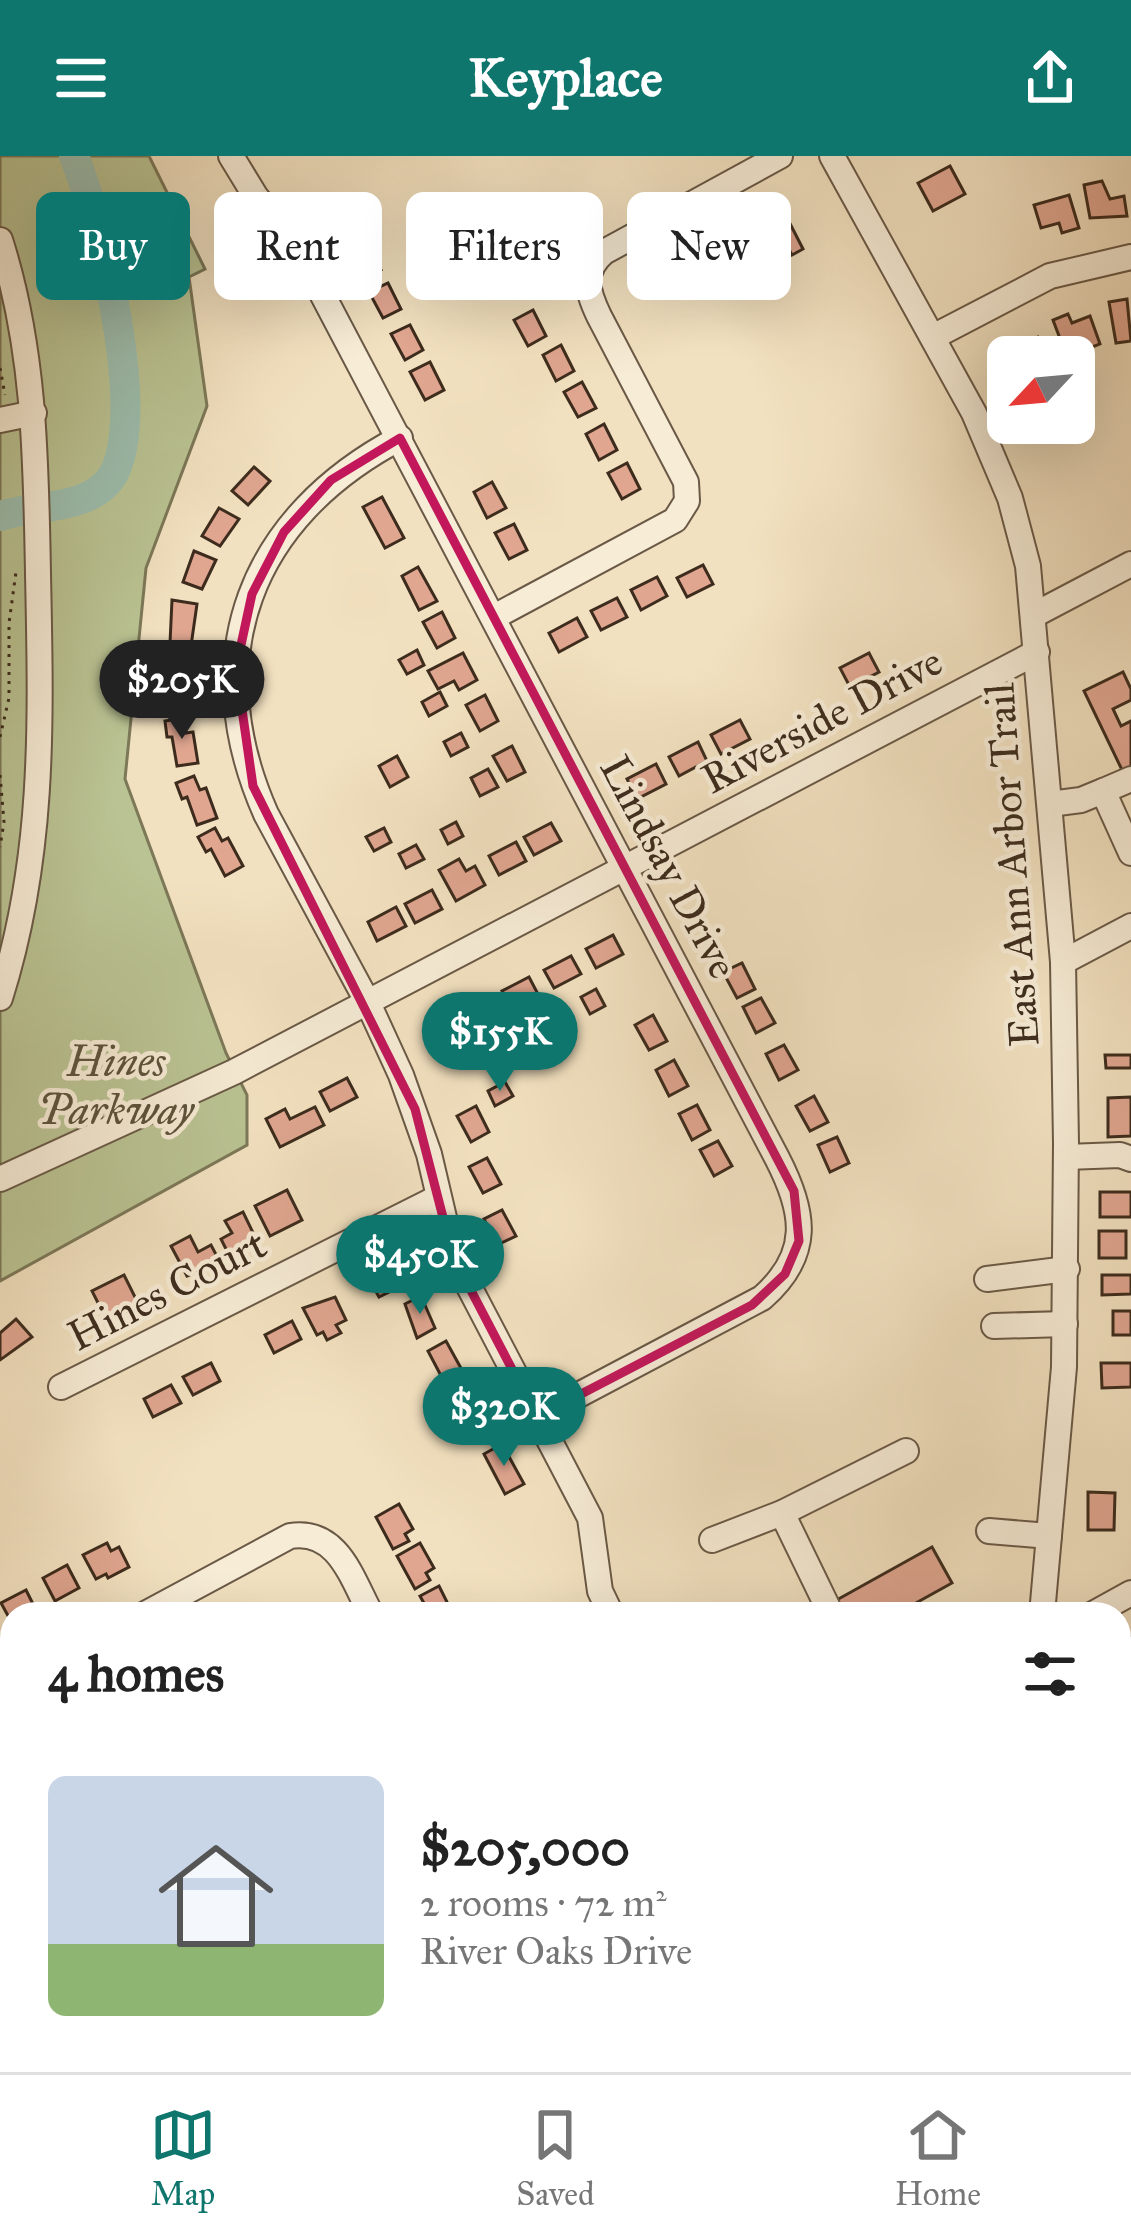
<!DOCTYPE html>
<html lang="en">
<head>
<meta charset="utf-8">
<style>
  :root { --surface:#fff; --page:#f6f6f6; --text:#222; --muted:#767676; --line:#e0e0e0; --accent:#0f766e }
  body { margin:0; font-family:"IM FELL Great Primer",serif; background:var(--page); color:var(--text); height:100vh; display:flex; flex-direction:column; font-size:45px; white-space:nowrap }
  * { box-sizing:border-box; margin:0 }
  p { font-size:39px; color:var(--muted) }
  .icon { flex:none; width:66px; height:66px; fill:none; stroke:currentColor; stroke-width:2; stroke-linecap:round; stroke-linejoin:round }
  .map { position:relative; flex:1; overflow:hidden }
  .side { position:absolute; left:0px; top:1446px; width:1131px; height:471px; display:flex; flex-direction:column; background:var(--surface); border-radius:36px 36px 0 0; box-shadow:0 12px 48px #0002 }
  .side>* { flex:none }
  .top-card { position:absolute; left:36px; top:36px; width:1059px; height:108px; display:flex; gap:24px }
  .needle { width:78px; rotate:244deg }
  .fabs { position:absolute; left:987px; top:180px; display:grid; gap:24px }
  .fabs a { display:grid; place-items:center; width:108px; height:108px; border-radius:18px; background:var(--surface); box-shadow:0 12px 48px #0002; font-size:60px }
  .price { position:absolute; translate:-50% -102px; padding:0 27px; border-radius:42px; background:var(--accent); color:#fff; font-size:39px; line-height:78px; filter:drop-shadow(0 3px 6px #0008) }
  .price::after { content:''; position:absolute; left:50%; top:72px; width:36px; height:27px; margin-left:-18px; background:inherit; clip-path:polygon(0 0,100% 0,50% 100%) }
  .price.selected { background:#222; color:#fff }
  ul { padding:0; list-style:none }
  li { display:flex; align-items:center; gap:36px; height:300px; padding:0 48px }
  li+li { border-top:3px solid var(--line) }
  li span { display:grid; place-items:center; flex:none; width:336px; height:240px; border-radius:18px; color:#555 }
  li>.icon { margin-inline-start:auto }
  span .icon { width:144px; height:144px; fill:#fffc; stroke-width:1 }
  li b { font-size:51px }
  h2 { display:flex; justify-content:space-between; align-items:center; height:144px; padding:0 48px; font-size:51px }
  .chip { padding:0 42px; border-radius:18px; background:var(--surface); box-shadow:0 12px 48px #0002; font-size:42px; line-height:108px }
  .chip.selected { background:var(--accent); color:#fff }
  header { display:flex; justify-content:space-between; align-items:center; height:156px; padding:0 48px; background:var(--accent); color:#fff; font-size:54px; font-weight:700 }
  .dock { display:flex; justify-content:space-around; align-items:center; height:168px; border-top:3px solid var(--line); background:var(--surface); font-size:33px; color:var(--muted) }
  .dock a { display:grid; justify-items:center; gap:6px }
  .dock .selected { color:var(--accent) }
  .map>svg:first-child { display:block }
  .green { fill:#bac393; stroke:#7c7858; stroke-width:3 }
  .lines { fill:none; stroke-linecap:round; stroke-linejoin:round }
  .river { stroke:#9cbeae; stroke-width:30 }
  .building { fill:#e0a690; stroke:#3d2c1d; stroke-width:3 }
  .minor-casing { stroke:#6a5946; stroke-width:28 }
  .path { stroke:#3d2c1d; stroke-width:3; stroke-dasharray:3 6; stroke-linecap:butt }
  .minor { stroke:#f7ecd6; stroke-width:24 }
  .rail-casing { stroke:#3d2c1d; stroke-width:9 }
  .rail { stroke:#f7ecd6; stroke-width:4.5; stroke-dasharray:14; stroke-linecap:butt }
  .marked { fill:none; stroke:#c2185b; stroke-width:9; stroke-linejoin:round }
  .labels { text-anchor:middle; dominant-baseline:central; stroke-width:9; stroke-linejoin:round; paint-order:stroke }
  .street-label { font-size:42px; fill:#3d2c1d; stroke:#f7ecd6 }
  .park-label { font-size:42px; font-style:italic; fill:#5c523a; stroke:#f7ecd6 }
</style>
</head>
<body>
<header><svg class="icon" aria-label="menu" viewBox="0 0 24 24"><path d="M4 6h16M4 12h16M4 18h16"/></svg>Keyplace<svg class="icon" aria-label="share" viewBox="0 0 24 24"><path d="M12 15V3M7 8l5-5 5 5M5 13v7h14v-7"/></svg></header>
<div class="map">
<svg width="1131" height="1916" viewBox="0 0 1131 1916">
  <rect width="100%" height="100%" fill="#f2e1c0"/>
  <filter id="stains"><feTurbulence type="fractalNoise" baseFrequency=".00167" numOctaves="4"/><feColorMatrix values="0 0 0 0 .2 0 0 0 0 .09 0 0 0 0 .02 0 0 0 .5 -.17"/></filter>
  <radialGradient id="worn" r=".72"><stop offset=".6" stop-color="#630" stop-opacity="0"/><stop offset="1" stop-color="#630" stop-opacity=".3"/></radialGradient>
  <polygon class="green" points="0,0 149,0 205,113 189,121 207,250 146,412 125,623 226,897 247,939 247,989 0,1125"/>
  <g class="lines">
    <path class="river" d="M0,360C32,349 79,354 105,329C156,281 98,59 74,0"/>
  </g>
  <g class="building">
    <polygon points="950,10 965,38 933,55 918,27"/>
    <polygon points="1102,25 1110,43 1124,40 1127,60 1090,62 1084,29"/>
    <polygon points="1069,39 1079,72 1062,77 1059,67 1041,72 1034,49"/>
    <polygon points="781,50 803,93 792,99 786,88 761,100 749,76 766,63 763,59"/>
    <polygon points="741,68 763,111 751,117 746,106 721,119 708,94 725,81 723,77"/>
    <polygon points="365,85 381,114 362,124 347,94"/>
    <polygon points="701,91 723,134 711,140 706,129 681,142 668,117 685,104 683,100"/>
    <polygon points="388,127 401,153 383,162 369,136"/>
    <polygon points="1127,143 1131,185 1116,187 1109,146"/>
    <polygon points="533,154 546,180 528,190 514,164"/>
    <polygon points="1068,158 1072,167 1090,160 1100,188 1067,201 1053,164"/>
    <polygon points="410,169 423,194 405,204 391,178"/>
    <polygon points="1038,181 1049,201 1008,201 1008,204 1000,190 1015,182 1018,188"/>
    <polygon points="561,189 574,215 556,225 543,199"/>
    <polygon points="430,206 444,234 425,244 410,216"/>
    <polygon points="582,226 596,252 578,261 564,236"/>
    <polygon points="604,268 617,294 599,304 586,278"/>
    <polygon points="627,307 640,333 622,343 608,317"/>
    <polygon points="254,311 270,325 248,349 232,335"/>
    <polygon points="492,326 506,352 487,362 474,336"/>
    <polygon points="382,341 404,382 385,392 363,351"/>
    <polygon points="219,352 239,363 220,390 202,380"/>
    <polygon points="514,368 527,394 509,403 495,377"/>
    <polygon points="194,395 216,404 202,433 183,426"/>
    <polygon points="703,409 713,428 687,441 677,422"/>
    <polygon points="418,411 437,445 419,454 402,420"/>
    <polygon points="657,421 667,440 641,454 631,434"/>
    <polygon points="617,442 627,461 601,474 591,455"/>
    <polygon points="172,444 197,448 191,490 170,487"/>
    <polygon points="442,456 455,482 437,492 423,466"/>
    <polygon points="577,462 587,481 559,496 549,477"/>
    <polygon points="417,494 424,509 407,518 399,504"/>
    <polygon points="463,497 477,524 459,534 454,525 438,533 428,515"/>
    <polygon points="869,497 879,516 850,531 840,512"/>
    <polygon points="163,503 183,503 183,518 190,518 189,550 168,549 168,519 163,519"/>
    <polygon points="1123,516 1131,533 1131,544 1113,553 1121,570 1131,565 1131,612 1123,616 1084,535"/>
    <polygon points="440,536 447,550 429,560 422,546"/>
    <polygon points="485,539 498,565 480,575 466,549"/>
    <polygon points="184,562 186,577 193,576 198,607 177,610 172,581 167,581 165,565"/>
    <polygon points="740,564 750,583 721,598 711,579"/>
    <polygon points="461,577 468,591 451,600 444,586"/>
    <polygon points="698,586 707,605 679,620 669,601"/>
    <polygon points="512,590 525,616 507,625 493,600"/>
    <polygon points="397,600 408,621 390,631 379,610"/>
    <polygon points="656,608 666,628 637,643 627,623"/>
    <polygon points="488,613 498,631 480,640 471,622"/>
    <polygon points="194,620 200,634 206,632 217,662 197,669 187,641 182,643 176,627"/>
    <polygon points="456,666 463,680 448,688 441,674"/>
    <polygon points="551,667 561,685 534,699 524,681"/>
    <polygon points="215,672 222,685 228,682 243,710 225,720 211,693 206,696 198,681"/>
    <polygon points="384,672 391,686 374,695 366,681"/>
    <polygon points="516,686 526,705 499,719 489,700"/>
    <polygon points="416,689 424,703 406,712 399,698"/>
    <polygon points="459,703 466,715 475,710 485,729 456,745 439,714"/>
    <polygon points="432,734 442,753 415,767 405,748"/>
    <polygon points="396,751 406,770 377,785 368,766"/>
    <polygon points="613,779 623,798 596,812 586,793"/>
    <polygon points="571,800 581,818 554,832 544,814"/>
    <polygon points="742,807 755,833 737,842 723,816"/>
    <polygon points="529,821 539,840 512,854 502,835"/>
    <polygon points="596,833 605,850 590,858 581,841"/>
    <polygon points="549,841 556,856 538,865 531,851"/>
    <polygon points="761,842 775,867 756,877 743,851"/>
    <polygon points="496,843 506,861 473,874 464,857"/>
    <polygon points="653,859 667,885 649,894 635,869"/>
    <polygon points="456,865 465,884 439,898 429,879"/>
    <polygon points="784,889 798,914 779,924 766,898"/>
    <polygon points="1105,899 1131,899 1131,912 1106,912"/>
    <polygon points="674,904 688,930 669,940 656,914"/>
    <polygon points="347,922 357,941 330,955 320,936"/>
    <polygon points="505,926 513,940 495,950 488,935"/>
    <polygon points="814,940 828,966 810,975 796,950"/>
    <polygon points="1131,941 1131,980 1108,981 1108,942"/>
    <polygon points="697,949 710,974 692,984 679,958"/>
    <polygon points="476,950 489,976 471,986 457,960"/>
    <polygon points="315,951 324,969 280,991 266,963 285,953 290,963"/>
    <polygon points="837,981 849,1007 830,1016 818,989"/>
    <polygon points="718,985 732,1010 714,1020 700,994"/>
    <polygon points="487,1002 501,1028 483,1037 469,1011"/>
    <polygon points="287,1034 302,1064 270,1080 255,1050"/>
    <rect x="1100" y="1036" width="31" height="25"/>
    <polygon points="502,1054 516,1080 497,1089 484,1063"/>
    <polygon points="243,1056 258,1087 230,1101 221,1083 232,1077 225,1065"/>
    <rect x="1099" y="1075" width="27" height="27"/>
    <polygon points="190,1080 198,1096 211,1089 220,1106 187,1120 171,1090"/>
    <polygon points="404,1105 413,1124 379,1141 369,1123"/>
    <polygon points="124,1119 139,1149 107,1165 92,1135"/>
    <polygon points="1102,1119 1131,1119 1131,1138 1102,1139"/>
    <polygon points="421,1140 435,1172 417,1182 405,1148"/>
    <polygon points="335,1141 346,1164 336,1169 341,1177 327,1184 323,1176 317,1179 303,1152"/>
    <rect x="1113" y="1155" width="18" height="24"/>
    <polygon points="16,1163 32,1181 0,1204 0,1177"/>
    <polygon points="292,1165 301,1183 274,1197 265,1179"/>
    <polygon points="446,1185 468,1225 449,1235 428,1195"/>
    <polygon points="211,1207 220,1225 193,1239 183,1221"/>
    <polygon points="1101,1207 1131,1207 1131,1231 1102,1232"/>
    <polygon points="171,1229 181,1247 153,1261 144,1243"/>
    <polygon points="475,1237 496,1277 477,1287 469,1270 453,1279 445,1264 461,1256 456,1247"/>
    <polygon points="502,1288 524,1328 505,1338 484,1298"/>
    <polygon points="1088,1336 1115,1337 1114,1374 1088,1374"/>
    <polygon points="399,1348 413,1373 405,1378 409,1385 393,1393 376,1361"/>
    <polygon points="107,1387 111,1395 119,1391 129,1411 108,1422 106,1418 96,1423 83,1399"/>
    <polygon points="420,1387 434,1412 426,1417 430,1424 415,1433 397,1400"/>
    <polygon points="932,1391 952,1427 896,1458 839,1458 833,1446"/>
    <polygon points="67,1409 79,1432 55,1445 43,1422"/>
    <polygon points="439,1430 452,1456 448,1458 430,1458 420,1440"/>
    <polygon points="26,1434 37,1456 12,1458 12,1467 1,1447"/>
    <polygon points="1131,1802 1131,1822 1123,1823 1120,1804"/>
    <polygon points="546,1905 575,1907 709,1905 689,1916 527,1916"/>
    <polygon points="949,1905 951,1916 905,1916 903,1906"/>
  </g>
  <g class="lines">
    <defs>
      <g id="minor">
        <path d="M231,0L256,41L298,92L777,1002C805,1056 812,1098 762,1142L537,1261"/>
        <polyline points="832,0 974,257 1010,342 1028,410 1063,806 1066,987 1064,1211 1042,1458"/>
        <path d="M0,84C35,193 36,305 38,418C41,565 45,700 0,842"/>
        <polyline points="933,181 1050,120 1131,101"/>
        <polyline points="0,264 34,257"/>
        <path d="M400,282C250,361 196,500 266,658L368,847L401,919L429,998L453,1100L590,1362L600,1435L611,1458"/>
        <polyline points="1034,459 1131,408"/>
        <path d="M494,461L675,364L687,345L686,326L599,160C587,135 581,116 604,96L780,0"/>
        <polyline points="1103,635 1131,623"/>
        <polyline points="1050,648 1081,644 1103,635 1131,697"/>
        <polyline points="1063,806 1131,770"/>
        <polyline points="1066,1001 1120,999 1131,1003"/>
        <polyline points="0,1023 234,916 1037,496"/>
        <polyline points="987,1123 1067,1113"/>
        <polyline points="994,1170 1065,1168"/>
        <polyline points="61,1231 437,1042"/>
        <polyline points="782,1357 831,1458"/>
        <polyline points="989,1375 1049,1380"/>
        <polyline points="712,1384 782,1357 906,1295"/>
        <path d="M145,1458L290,1380C338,1372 352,1423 371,1458"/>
        <polyline points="1093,1458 1131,1437"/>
        <polyline points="1119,1494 1125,1492 1131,1508"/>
        <polyline points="1119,1525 1119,1526"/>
        <polyline points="0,1536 12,1530"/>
        <polyline points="1119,1563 1119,1565"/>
        <polyline points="1119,1757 1131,1754"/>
        <polyline points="0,1774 12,1796"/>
        <polyline points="1119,1786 1131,1783"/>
        <polyline points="0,1886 12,1850"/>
        <polyline points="16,1905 22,1916"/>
        <polyline points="1098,1905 1100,1916"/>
        <polyline points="240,1916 260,1905"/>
        <polyline points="367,1916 386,1905"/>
        <polyline points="468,1916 488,1905"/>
        <polyline points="980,1916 1048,1905"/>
      </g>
    </defs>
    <use href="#minor" class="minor-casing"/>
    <g class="path">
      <polyline points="0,212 5,239"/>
      <polyline points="0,581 9,542 9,467 16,416"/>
      <polyline points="0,619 4,666 0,691"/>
    </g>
    <use href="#minor" class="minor"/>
    <defs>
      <g id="rail">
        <polyline points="1119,1643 1131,1629"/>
        <polyline points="852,1916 864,1905"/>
      </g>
    </defs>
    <use href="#rail" class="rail-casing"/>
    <use href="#rail" class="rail"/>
  </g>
  <path class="marked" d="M400,282L794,1035L799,1085L785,1118L752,1149L537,1261L453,1100L415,953L253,630L236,512L252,438L284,376L331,324Z"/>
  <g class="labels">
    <g class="street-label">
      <text transform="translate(822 564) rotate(-28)">Riverside Drive</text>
      <text transform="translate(1012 709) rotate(-94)">East Ann Arbor Trail</text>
      <text transform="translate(669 711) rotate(62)">Lindsay Drive</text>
      <text transform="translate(167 1134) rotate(-27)">Hines Court</text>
    </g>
    <g class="park-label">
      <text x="116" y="906">Hines<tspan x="116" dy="48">Parkway</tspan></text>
    </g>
  </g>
  <rect width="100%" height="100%" filter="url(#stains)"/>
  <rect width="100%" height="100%" fill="url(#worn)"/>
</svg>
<div class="fabs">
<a><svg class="needle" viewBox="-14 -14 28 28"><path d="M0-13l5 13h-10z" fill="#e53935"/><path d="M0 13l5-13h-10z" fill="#767676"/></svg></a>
</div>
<b class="price selected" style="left:182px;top:586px">$205K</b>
<b class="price" style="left:500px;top:938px">$155K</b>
<b class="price" style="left:420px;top:1161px">$450K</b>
<b class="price" style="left:504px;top:1313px">$320K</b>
<div class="top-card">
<a class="chip selected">Buy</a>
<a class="chip">Rent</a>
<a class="chip">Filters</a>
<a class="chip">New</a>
</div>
<section class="side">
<h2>4 homes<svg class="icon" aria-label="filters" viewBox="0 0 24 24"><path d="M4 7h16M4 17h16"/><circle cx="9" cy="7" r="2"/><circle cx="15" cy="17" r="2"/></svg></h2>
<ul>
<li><span style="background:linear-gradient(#c9d6e8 70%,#8fb573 0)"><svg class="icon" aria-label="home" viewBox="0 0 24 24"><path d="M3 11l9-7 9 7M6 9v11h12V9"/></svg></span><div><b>$205,000</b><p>2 rooms · 72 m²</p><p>River Oaks Drive</p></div></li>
</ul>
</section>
</div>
<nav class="dock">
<a class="selected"><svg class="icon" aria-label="map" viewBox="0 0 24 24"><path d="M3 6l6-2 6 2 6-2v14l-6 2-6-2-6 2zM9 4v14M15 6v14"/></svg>Map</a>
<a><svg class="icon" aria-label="saved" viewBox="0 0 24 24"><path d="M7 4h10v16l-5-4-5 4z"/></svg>Saved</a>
<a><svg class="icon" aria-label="home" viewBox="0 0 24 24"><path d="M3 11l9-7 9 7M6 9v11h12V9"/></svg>Home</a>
</nav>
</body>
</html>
